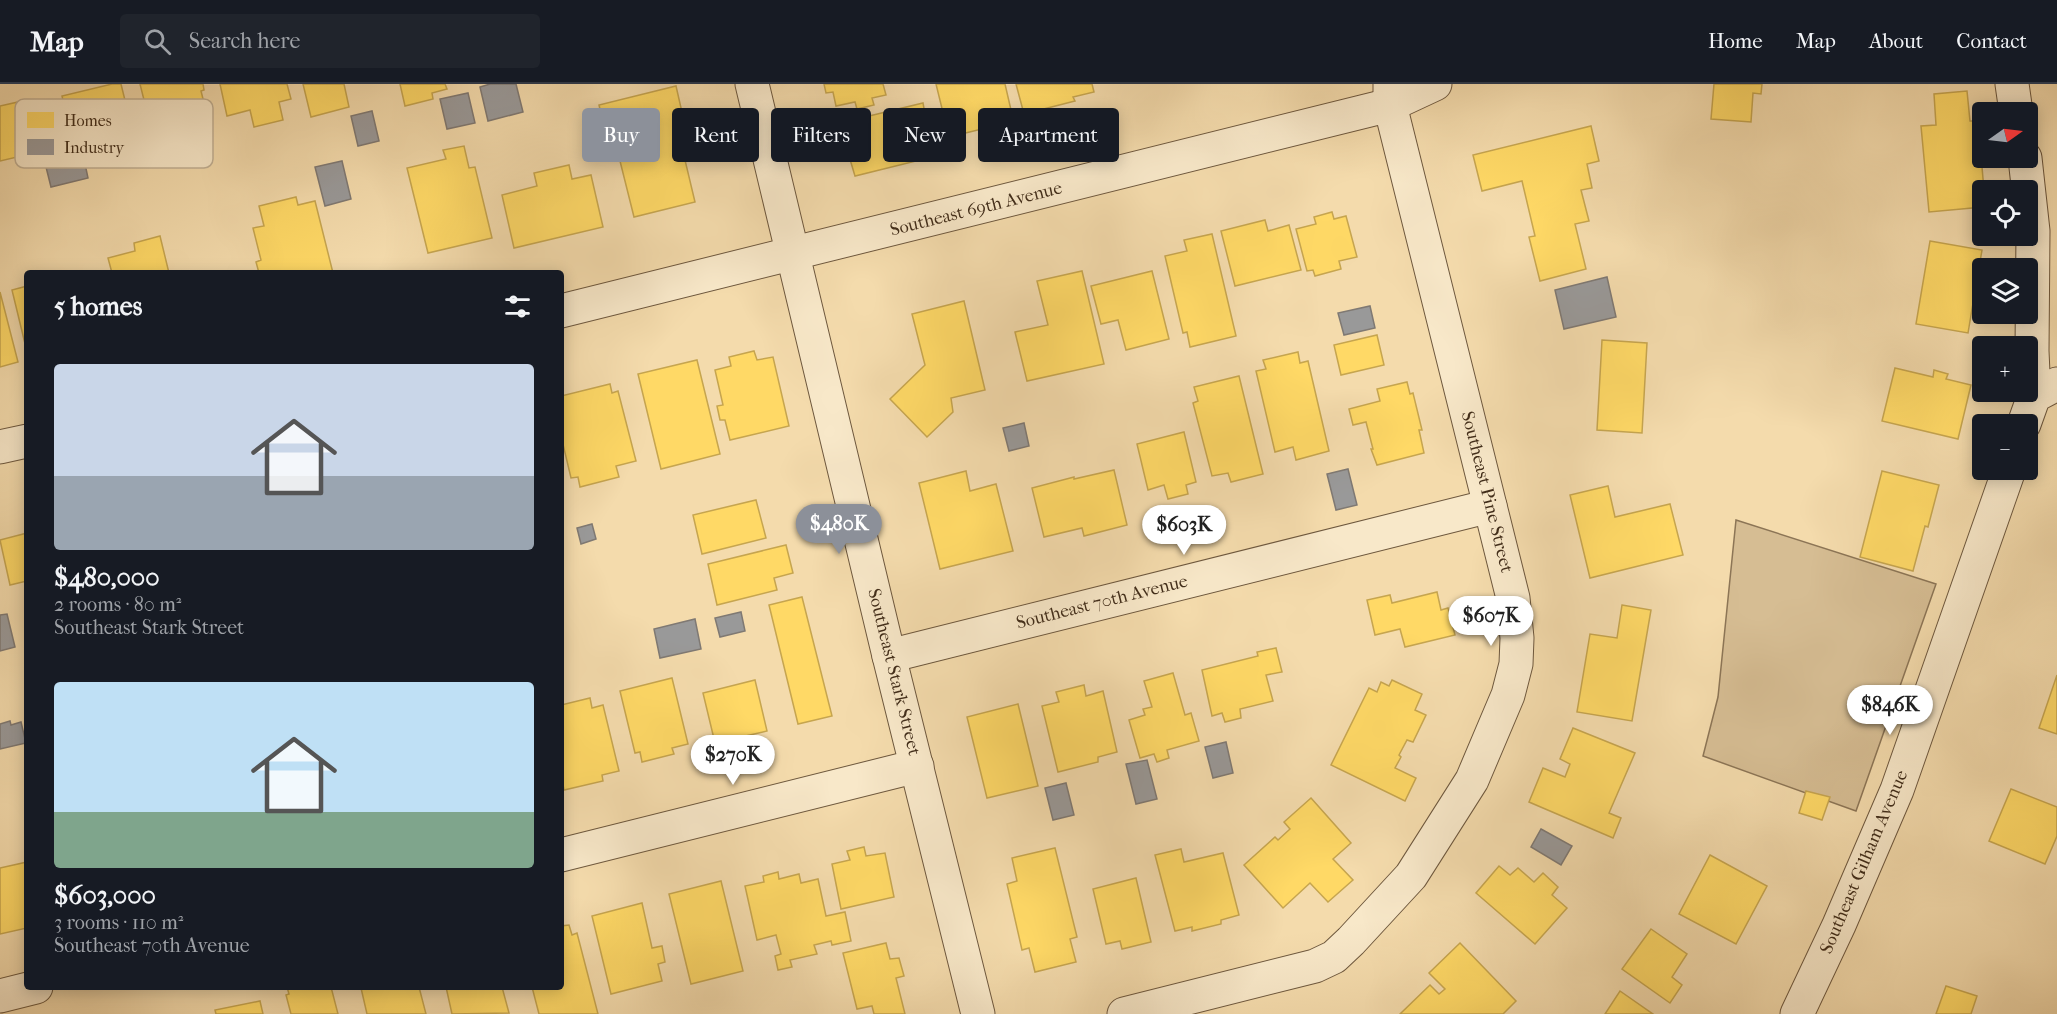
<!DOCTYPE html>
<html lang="en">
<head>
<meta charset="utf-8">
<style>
  :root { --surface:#171b24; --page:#20242c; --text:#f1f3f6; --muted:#9ea1a6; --line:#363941; --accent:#8c9099 }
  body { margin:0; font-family:"IM FELL French Canon",serif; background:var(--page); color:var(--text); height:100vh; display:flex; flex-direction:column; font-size:22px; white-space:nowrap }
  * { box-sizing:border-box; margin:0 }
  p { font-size:20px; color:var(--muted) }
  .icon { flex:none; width:33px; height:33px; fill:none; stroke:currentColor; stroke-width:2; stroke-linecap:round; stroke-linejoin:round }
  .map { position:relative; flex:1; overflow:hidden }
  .side { position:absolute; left:24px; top:186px; width:540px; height:720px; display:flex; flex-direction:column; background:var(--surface); border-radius:6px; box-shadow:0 3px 15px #0003 }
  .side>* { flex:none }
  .top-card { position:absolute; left:582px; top:24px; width:570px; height:54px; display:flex; gap:12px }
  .needle { width:39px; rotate:76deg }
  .fabs { position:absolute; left:1972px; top:18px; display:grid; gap:12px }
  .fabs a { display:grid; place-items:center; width:66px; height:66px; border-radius:6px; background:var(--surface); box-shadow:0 3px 15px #0003; font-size:30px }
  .price { position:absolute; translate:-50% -51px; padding:0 14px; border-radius:21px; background:#fff; color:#222; font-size:20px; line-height:39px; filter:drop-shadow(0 2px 3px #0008) }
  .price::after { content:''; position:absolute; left:50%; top:36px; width:18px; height:14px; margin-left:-9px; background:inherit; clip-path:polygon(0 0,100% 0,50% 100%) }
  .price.on { background:var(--accent); color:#fff }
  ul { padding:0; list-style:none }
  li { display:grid; align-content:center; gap:12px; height:318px; padding:0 30px }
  li span { display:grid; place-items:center; height:186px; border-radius:6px; color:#555 }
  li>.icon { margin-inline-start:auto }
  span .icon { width:108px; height:108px; fill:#fffc; stroke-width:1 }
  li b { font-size:26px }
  h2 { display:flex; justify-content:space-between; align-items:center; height:72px; padding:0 30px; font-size:26px }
  .pill { padding:0 21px; border-radius:6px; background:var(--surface); box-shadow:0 3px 15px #0003; font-size:21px; line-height:54px }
  .pill.on { background:var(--accent); color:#fff }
  header { display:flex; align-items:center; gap:36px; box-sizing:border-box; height:84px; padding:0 30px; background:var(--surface); border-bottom:2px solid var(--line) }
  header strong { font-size:28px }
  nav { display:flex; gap:33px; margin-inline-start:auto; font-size:21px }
  .search { width:420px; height:54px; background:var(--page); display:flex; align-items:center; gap:15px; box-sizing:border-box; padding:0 21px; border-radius:6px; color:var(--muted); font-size:22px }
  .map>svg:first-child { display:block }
  .green { fill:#d6bd93; stroke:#8c7556; stroke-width:1.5 }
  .homes { fill:#ffd966; stroke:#c6a54f; stroke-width:1.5 }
  .industry { fill:#999; stroke:#7f7973; stroke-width:1.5 }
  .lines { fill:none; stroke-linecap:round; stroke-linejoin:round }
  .street-casing { stroke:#6e583e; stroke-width:35 }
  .street { stroke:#f8e8c9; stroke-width:33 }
  .labels { text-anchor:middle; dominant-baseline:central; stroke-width:6; stroke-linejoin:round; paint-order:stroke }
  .street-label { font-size:18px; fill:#412d1a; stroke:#f8e8c9 }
  .key { fill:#f8e8c9; stroke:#c1b094; stroke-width:1.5 }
  .key-label { font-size:16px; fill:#412d1a }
</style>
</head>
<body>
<header>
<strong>Map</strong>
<div class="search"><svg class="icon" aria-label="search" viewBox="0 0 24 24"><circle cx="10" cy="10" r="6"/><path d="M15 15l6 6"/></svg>Search here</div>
<nav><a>Home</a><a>Map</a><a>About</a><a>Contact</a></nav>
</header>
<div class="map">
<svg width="2057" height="930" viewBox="0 0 2057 930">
  <rect width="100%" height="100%" fill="#f4dbac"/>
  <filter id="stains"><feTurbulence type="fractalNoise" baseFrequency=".00333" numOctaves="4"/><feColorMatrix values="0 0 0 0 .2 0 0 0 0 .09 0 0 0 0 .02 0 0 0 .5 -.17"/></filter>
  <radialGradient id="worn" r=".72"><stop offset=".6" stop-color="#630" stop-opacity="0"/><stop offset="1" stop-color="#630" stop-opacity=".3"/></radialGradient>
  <polygon class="green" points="1736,436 1936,500 1856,727 1703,672 1718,613"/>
  <g class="homes">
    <polygon points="112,0 121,0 132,45 114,49 119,69 87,76 82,56 73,59 62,12"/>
    <polygon points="140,0 203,0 204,6 201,7 212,51 185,57 180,36 151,44"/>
    <polygon points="220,0 287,0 291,15 279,18 283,36 254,43 250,26 227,32"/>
    <polygon points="303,0 344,0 349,23 311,33"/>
    <polygon points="400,0 445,0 447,5 432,9 433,15 405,22"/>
    <polygon points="824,0 883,0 886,11 872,14 874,21 857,25 855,18 836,22 833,8 826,9"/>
    <polygon points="936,0 1005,0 1011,26 979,34 982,45 949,53"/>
    <polygon points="1016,0 1092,0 1094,8 1073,13 1075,17 1024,30"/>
    <polygon points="1714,0 1762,0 1761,10 1753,9 1751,38 1711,35"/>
    <polygon points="676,2 687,50 679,51 695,118 634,133 617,65 610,67 599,21"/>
    <polygon points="1967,7 1970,37 1978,37 1984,106 1983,123 1929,128 1921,42 1936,41 1934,10"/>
    <polygon points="18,18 19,24 37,20 47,66 0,77 0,22"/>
    <polygon points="923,19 927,41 908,46 916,77 855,92 849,72 839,75 831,46 841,44 840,39"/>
    <polygon points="1591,42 1599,77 1587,80 1592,104 1581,106 1589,137 1575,140 1586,185 1540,197 1529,153 1535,152 1522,97 1482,107 1473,71"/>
    <polygon points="464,62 469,84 475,83 492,154 428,169 407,84 446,75 443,66"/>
    <polygon points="569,81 572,95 591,91 603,143 514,164 502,111 537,102 534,89"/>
    <polygon points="296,113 298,121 315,117 333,189 259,189 256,178 261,176 253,144 264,142 259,122"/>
    <polygon points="1332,128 1334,135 1346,132 1357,173 1339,177 1341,185 1315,192 1313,186 1307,187 1296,145 1316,140 1314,133"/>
    <polygon points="1265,136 1268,147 1289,141 1301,186 1235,202 1221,147"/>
    <polygon points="1212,150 1236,252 1190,263 1187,248 1183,249 1165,172 1187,167 1184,156"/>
    <polygon points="160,152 169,189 112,189 108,174 135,167 134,159"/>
    <polygon points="1930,157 1982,166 1968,249 1916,240"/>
    <polygon points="1082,187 1104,280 1027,297 1015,248 1048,241 1037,197"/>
    <polygon points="1152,187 1169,255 1126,266 1118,236 1101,240 1091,202"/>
    <polygon points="27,202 27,268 12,206"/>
    <polygon points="0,208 18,278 0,283"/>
    <polygon points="964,217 985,306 951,314 953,328 927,353 890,315 925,281 912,230"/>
    <polygon points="1377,251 1384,281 1341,291 1334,261"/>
    <polygon points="1602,256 1647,259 1642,349 1597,346"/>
    <polygon points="754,267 757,276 773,273 789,342 730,356 725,336 720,336 717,322 723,321 715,286 731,282 729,273"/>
    <polygon points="1298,268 1300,279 1308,277 1329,367 1296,376 1293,363 1275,368 1256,287 1266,285 1263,276"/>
    <polygon points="697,276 720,370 661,385 638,290"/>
    <polygon points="1895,284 1933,293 1934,286 1948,290 1946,295 1971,301 1958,355 1882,337"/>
    <polygon points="1239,292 1263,390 1231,398 1228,389 1212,392 1193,319 1198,317 1194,303"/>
    <polygon points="1407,298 1410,310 1413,309 1422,346 1419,346 1424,369 1377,381 1371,365 1373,365 1366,338 1353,341 1349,325 1380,317 1377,305"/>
    <polygon points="610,300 612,309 618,307 636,377 616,382 619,393 580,403 578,393 571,394 561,352 561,312"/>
    <polygon points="1184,348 1196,398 1186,401 1188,410 1168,415 1164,401 1148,406 1137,360"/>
    <polygon points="1114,386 1127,441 1084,452 1082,444 1044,453 1032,404 1074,393 1074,395"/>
    <polygon points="966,387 970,407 996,400 1013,467 940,485 919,399"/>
    <polygon points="1882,387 1939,401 1928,443 1925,442 1913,487 1860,473"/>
    <polygon points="1608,402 1615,433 1670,420 1683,471 1590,494 1570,411"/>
    <polygon points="756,416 766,454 702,470 693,431"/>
    <polygon points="27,449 27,497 10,501 0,456"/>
    <polygon points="786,461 793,489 774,494 777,506 717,521 708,480"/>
    <polygon points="1437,508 1441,526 1448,524 1455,551 1405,563 1400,545 1375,551 1367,516 1390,511 1392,519"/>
    <polygon points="802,513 832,632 798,640 769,521"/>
    <polygon points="1622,521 1651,526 1632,637 1577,628 1590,550 1617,554"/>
    <polygon points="1276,564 1282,588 1266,591 1273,617 1240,625 1241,634 1225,638 1222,629 1212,632 1202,586 1258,572 1257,568"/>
    <polygon points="1173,589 1185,631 1191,629 1199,657 1167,666 1169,674 1157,678 1154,670 1140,674 1129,636 1145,631 1143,625 1152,623 1144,597"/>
    <polygon points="2057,591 2057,650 2039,644"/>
    <polygon points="672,594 688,660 672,664 674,670 642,678 640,668 635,669 620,607"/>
    <polygon points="755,596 767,647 715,659 703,609"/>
    <polygon points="1392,596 1422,610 1415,626 1426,631 1413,658 1407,656 1399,671 1401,673 1395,684 1416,694 1405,717 1331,681 1369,604 1377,608 1381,598 1389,602"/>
    <polygon points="1084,601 1086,612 1103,607 1117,668 1098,673 1098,678 1058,688 1042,622 1059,618 1056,608"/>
    <polygon points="590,614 592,624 603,621 619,687 602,691 603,697 564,706 561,691 561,621"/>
    <polygon points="1018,620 1038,702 987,714 967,633"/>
    <polygon points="1573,644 1635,669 1609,729 1621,734 1613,754 1529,718 1543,684 1565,693 1570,680 1560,675"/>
    <polygon points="2011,705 2057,723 2057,752 2045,780 1989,757"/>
    <polygon points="1806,707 1830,713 1822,736 1799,729"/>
    <polygon points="1311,714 1351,759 1333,775 1353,796 1328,818 1310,799 1283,824 1244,781 1275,753 1278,756 1290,745 1284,738"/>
    <polygon points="864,763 866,772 885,769 894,813 841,825 832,780 850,776 847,767"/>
    <polygon points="1055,764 1077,853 1070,855 1076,878 1035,888 1029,864 1022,866 1007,800 1017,797 1012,774"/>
    <polygon points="1181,765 1184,778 1223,769 1239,831 1221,836 1221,840 1192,847 1192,843 1175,847 1155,771"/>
    <polygon points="1710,771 1767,802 1736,860 1679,830"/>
    <polygon points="27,778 27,844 0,850 0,784"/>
    <polygon points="1499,782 1510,791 1518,784 1534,798 1543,789 1558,803 1552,811 1567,824 1535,860 1476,809"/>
    <polygon points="778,788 779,795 799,790 801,799 818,795 826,832 845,828 851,857 832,861 831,857 814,861 817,870 790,876 792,883 778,886 775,872 781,870 776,851 757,856 745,802 764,798 763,792"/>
    <polygon points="1136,794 1151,858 1122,865 1120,857 1106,860 1093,805"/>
    <polygon points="721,797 743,887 691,900 669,810"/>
    <polygon points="642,819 652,864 662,862 665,878 658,880 662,897 611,910 592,832"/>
    <polygon points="569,841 572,851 577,849 598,930 539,930 532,903 561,903 561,842"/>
    <polygon points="1651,845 1687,870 1672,893 1682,901 1670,919 1622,885"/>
    <polygon points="886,859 890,875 899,874 904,892 896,894 905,930 874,930 872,922 857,925 843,869"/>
    <polygon points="1460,859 1516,917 1503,930 1400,930 1430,901 1439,910 1445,905 1429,889"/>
    <polygon points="1946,902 1977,912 1971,930 1936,930"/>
    <polygon points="287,903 331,903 338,930 291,930 286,911 289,910"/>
    <polygon points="365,903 419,903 426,930 367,930 361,904"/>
    <polygon points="446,903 502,903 509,929 452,930"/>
    <polygon points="1620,907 1653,930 1605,930"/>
    <polygon points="260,917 263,930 216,930 215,926"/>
  </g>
  <g class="industry">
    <polygon points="490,0 516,0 523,28 488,37 480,3"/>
    <polygon points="468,9 475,39 447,45 440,15"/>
    <polygon points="372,27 379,57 358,62 351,32"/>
    <polygon points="81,61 88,94 51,103 43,71"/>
    <polygon points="342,77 351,115 325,122 315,83"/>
    <polygon points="1607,193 1616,233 1564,245 1555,206"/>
    <polygon points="1370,222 1375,244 1344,251 1338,229"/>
    <polygon points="1024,339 1029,362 1009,367 1003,344"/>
    <polygon points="1348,385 1357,421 1336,426 1327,390"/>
    <polygon points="592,440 596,455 581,460 577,444"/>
    <polygon points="741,528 745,547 720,553 715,534"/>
    <polygon points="7,530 15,563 0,567 0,531"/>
    <polygon points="695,535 701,565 660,574 654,545"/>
    <polygon points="10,637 11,641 21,638 26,659 0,665 0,640"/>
    <polygon points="1226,658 1233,689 1213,694 1205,663"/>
    <polygon points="1147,676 1157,715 1136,720 1126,680"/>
    <polygon points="1066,699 1074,731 1053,736 1045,704"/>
    <polygon points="1541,745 1572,762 1561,781 1531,763"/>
  </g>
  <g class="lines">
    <defs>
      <g id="street">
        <polyline points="752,0 889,572 978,930"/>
        <polyline points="2012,0 2016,28"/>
        <polyline points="2025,74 2033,147 2032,267 2034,312"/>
        <polyline points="561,227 1390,21 1435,0"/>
        <polyline points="2024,340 2034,312 2057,300"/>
        <polyline points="0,363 27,357"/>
        <polyline points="889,572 1490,422"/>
        <polyline points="561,771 917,682"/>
        <polyline points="0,912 36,903"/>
        <polyline points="1124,930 1315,882 1334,873 1351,857 1411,792 1472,696 1508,611 1516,580 1517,554 1513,514 1390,21 1390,0"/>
        <polyline points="1797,930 1839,841 1897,706 2009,386"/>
      </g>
    </defs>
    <use href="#street" class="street-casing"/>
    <use href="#street" class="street"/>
  </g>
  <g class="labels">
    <g class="street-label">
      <text transform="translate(976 125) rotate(-14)">Southeast 69th Avenue</text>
      <text transform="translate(1487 408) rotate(76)">Southeast Pine Street</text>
      <text transform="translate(1102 518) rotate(-14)">Southeast 70th Avenue</text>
      <text transform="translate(894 588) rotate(76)">Southeast Stark Street</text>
      <text transform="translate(1864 778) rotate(-67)">Southeast Gilham Avenue</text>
    </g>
  </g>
  <rect x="15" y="15" width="198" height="69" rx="9" class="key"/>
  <rect x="27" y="28" width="27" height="16" fill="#ffd966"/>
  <rect x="27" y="55" width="27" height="16" fill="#999"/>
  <g class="key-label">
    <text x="64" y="42">Homes</text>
    <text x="64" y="69">Industry</text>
  </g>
  <rect width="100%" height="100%" filter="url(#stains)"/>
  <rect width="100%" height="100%" fill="url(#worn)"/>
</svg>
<div class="fabs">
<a><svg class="needle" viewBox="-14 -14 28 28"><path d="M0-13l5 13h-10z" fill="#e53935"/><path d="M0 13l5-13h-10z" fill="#9ea1a6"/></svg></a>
<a><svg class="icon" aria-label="locate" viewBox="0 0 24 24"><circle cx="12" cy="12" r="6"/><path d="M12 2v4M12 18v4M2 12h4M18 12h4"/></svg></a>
<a><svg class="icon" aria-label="layers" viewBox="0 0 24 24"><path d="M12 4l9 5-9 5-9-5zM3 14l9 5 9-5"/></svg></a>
<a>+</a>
<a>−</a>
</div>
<b class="price on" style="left:839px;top:471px">$480K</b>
<b class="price" style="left:1184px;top:472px">$603K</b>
<b class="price" style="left:1491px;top:563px">$607K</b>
<b class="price" style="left:1890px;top:652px">$846K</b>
<b class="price" style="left:733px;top:702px">$270K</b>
<div class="top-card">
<a class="pill on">Buy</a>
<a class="pill">Rent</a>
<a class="pill">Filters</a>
<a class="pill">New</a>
<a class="pill">Apartment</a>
</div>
<section class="side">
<h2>5 homes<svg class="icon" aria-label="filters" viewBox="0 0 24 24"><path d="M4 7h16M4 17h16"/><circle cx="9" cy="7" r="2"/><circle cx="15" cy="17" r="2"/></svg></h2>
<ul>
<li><span style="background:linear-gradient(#c9d6e8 60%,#9aa5b1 0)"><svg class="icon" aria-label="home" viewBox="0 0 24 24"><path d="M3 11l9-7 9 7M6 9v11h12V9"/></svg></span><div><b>$480,000</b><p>2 rooms · 80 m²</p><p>Southeast Stark Street</p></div></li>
<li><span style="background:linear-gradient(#bfe0f5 70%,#7fa58c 0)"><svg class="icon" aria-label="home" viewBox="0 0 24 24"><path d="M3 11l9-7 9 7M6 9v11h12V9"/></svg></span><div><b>$603,000</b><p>3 rooms · 110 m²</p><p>Southeast 70th Avenue</p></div></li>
</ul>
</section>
</div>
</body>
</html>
